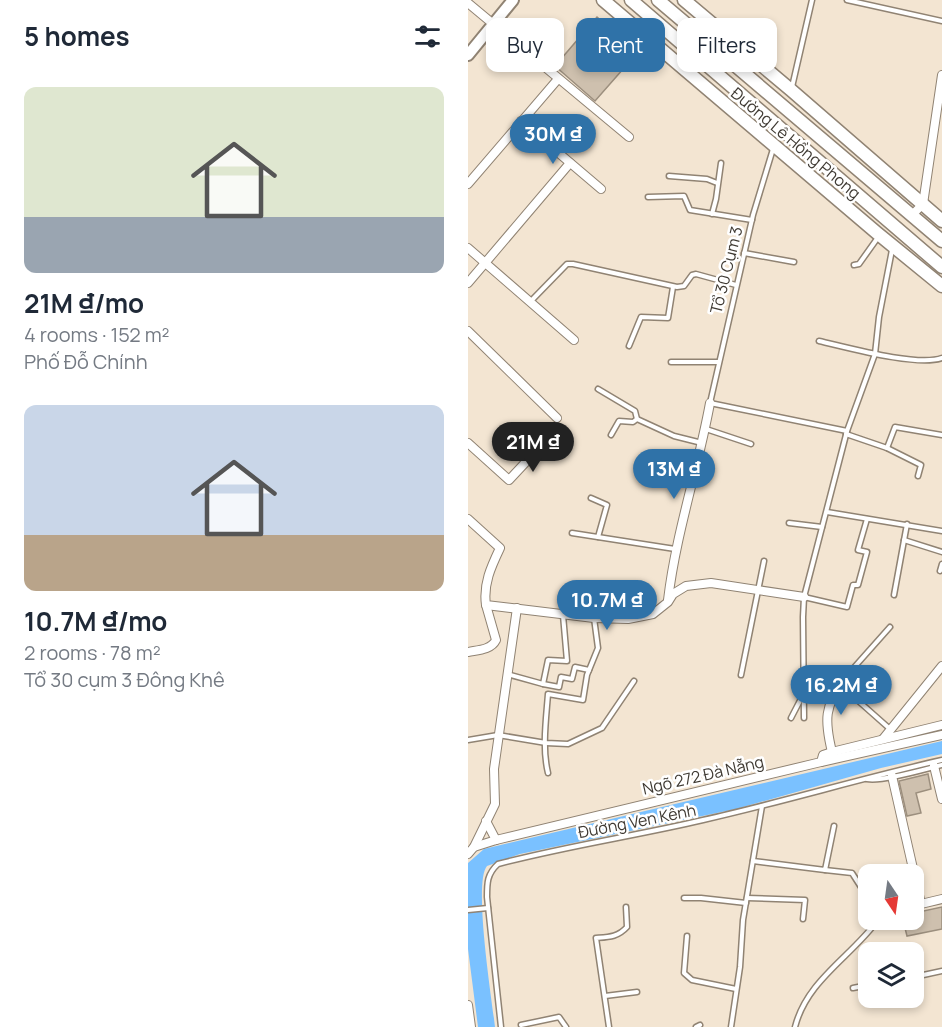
<!DOCTYPE html>
<html lang="en">
<head>
<meta charset="utf-8">
<style>
  :root { --surface:#fff; --page:#f6f6f7; --text:#1f2937; --muted:#747a83; --accent:#2f72a8 }
  body { margin:0; font-family:Manrope,sans-serif; background:var(--page); color:var(--text); height:100vh; display:flex; flex-direction:column; font-size:22px; white-space:nowrap }
  * { box-sizing:border-box; margin:0 }
  p { font-size:20px; color:var(--muted) }
  .icon { flex:none; width:33px; height:33px; fill:none; stroke:currentColor; stroke-width:2; stroke-linecap:round; stroke-linejoin:round }
  .map { position:relative; flex:1; overflow:hidden }
  .panel { display:flex; flex-direction:column; background:var(--surface); width:468px }
  .panel>* { flex:none }
  .hud { position:absolute; left:18px; top:18px; width:366px; height:54px; display:flex; gap:12px }
  .needle { width:39px; rotate:167deg }
  .controls { position:absolute; left:390px; top:864px; display:grid; gap:12px }
  .controls a { display:grid; place-items:center; width:66px; height:66px; border-radius:12px; background:var(--surface); box-shadow:0 3px 9px #0003; font-size:30px }
  .price { position:absolute; translate:-50% -51px; padding:0 14px; border-radius:21px; background:var(--accent); color:#fff; font-size:20px; line-height:39px; filter:drop-shadow(0 2px 3px #0008) }
  .price::after { content:''; position:absolute; left:50%; top:36px; width:18px; height:14px; margin-left:-9px; background:inherit; clip-path:polygon(0 0,100% 0,50% 100%) }
  .price.on { background:#222; color:#fff }
  ul { padding:0; list-style:none }
  li { display:grid; align-content:center; gap:12px; height:318px; padding:0 24px }
  li span { display:grid; place-items:center; height:186px; border-radius:12px; color:#555 }
  li>.icon { margin-inline-start:auto }
  span .icon { width:108px; height:108px; fill:#fffc; stroke-width:1 }
  li b { font-size:26px }
  h2 { display:flex; justify-content:space-between; align-items:center; height:72px; padding:0 24px; font-size:26px }
  .pill { padding:0 21px; border-radius:12px; background:var(--surface); box-shadow:0 3px 9px #0003; font-size:21px; line-height:54px }
  .pill.on { background:var(--accent); color:#fff }
  main { display:flex; flex:1; min-height:0 }
  .map>svg:first-child { display:block }
  .water { fill:#7ac1ff }
  .building { fill:#cec0ae; stroke:#9c8f7e; stroke-width:1.5 }
  .lines { fill:none; stroke-linecap:round; stroke-linejoin:round }
  .lane-casing { stroke:#908373; stroke-width:7 }
  .street-casing { stroke:#908373; stroke-width:10 }
  .secondary-casing { stroke:#908373; stroke-width:14 }
  .primary-casing { stroke:#908373; stroke-width:15 }
  .lane { stroke:#fff; stroke-width:4 }
  .street { stroke:#fff; stroke-width:8 }
  .secondary { stroke:#fff; stroke-width:10 }
  .primary { stroke:#fff; stroke-width:12 }
  .labels { text-anchor:middle; dominant-baseline:central; stroke-width:5; stroke-linejoin:round; paint-order:stroke }
  .street-label { font-size:16px; fill:#3f3a33; stroke:#fff }
</style>
</head>
<body>
<main>
<section class="panel">
<h2>5 homes<svg class="icon" aria-label="filters" viewBox="0 0 24 24"><path d="M4 7h16M4 17h16"/><circle cx="9" cy="7" r="2"/><circle cx="15" cy="17" r="2"/></svg></h2>
<ul>
<li><span style="background:linear-gradient(#dfe7d0 70%,#9aa5b1 0)"><svg class="icon" aria-label="home" viewBox="0 0 24 24"><path d="M3 11l9-7 9 7M6 9v11h12V9"/></svg></span><div><b>21M ₫/mo</b><p>4 rooms · 152 m²</p><p>Phố Đỗ Chính</p></div></li>
<li><span style="background:linear-gradient(#c9d6e8 70%,#b9a48a 0)"><svg class="icon" aria-label="home" viewBox="0 0 24 24"><path d="M3 11l9-7 9 7M6 9v11h12V9"/></svg></span><div><b>10.7M ₫/mo</b><p>2 rooms · 78 m²</p><p>Tổ 30 cụm 3 Đông Khê</p></div></li>
</ul>
</section>
<div class="map">
<svg width="474" height="1027" viewBox="0 0 474 1027">
  <rect width="100%" height="100%" fill="#f3e5d2"/>
  <path class="water" d="M474,741V754L413,768L268,809L52,854L19,866C5,882 24,1000 27,1027H10L0,949V863L16,849Z"/>
  <g class="building">
    <polygon points="129,17 170,52 127,101 87,66"/>
    <polygon points="460,774 463,789 448,793 453,813 439,816 431,781"/>
    <polygon points="474,907 474,929 439,936 435,920 446,920 446,913"/>
  </g>
  <g class="lines">
    <defs>
      <g id="lane">
        <polyline points="379,0 474,21"/>
        <polyline points="324,87 344,0"/>
        <polyline points="305,149 285,215 242,403 379,431"/>
        <polyline points="201,176 239,179 249,183"/>
        <polyline points="180,197 216,196 222,210 284,220"/>
        <polyline points="244,214 248,199 253,163"/>
        <polyline points="276,253 326,262"/>
        <polyline points="386,265 391,264 411,236"/>
        <polyline points="63,301 99,264 105,264 209,287 216,286 224,275 228,274 268,285"/>
        <path d="M351,341C378,347 449,367 474,358"/>
        <polyline points="161,346 173,317 200,318 205,287"/>
        <polyline points="203,362 250,362"/>
        <polyline points="130,389 167,411 169,419 206,436 234,443"/>
        <polyline points="238,429 283,444"/>
        <polyline points="378,434 419,448 453,465 450,476"/>
        <polyline points="143,435 151,421 165,422 169,419"/>
        <polyline points="419,448 427,427 474,435"/>
        <polyline points="176,475 223,484"/>
        <polyline points="123,498 139,505 130,537"/>
        <polyline points="359,512 474,531"/>
        <polyline points="321,523 354,527"/>
        <polyline points="104,533 207,549"/>
        <polyline points="436,540 474,552"/>
        <polyline points="472,571 474,564"/>
        <polyline points="426,595 439,524"/>
        <polyline points="336,597 379,607 385,585 390,585 399,552 390,550 399,519"/>
        <polyline points="39,674 75,684 80,660 99,661 95,615"/>
        <polyline points="273,675 296,561"/>
        <polyline points="75,684 91,687 93,677 104,679 107,667 121,670"/>
        <polyline points="323,718 337,691"/>
        <polyline points="336,718 335,617 336,597 379,431 407,354 411,317 424,250"/>
        <polyline points="422,729 378,690 374,681 422,627"/>
        <polyline points="0,740 30,735 78,743 100,744 134,728 166,681"/>
        <path d="M80,773C74,748 78,720 80,694L115,700L119,675L130,648L126,618"/>
        <path d="M399,779C414,782 457,769 474,765"/>
        <polyline points="285,861 357,870 366,826"/>
        <polyline points="357,870 384,873 400,898"/>
        <polyline points="216,898 233,898 278,903"/>
        <polyline points="279,898 337,900 335,919"/>
        <polyline points="0,910 20,908"/>
        <polyline points="219,936 216,973 224,980 268,989"/>
        <polyline points="446,977 474,971"/>
        <polyline points="385,988 400,985"/>
        <polyline points="137,996 169,992"/>
        <polyline points="53,1025 91,1017 98,1027"/>
        <path d="M33,1027L19,897C19,883 19,874 30,864C98,846 167,836 235,820C315,802 394,778 474,760"/>
        <path d="M141,1027L128,938C141,937 150,937 159,927L158,907"/>
        <polyline points="228,1027 232,1025"/>
        <polyline points="263,1027 272,967 275,920 294,806"/>
        <path d="M327,1027C339,980 383,957 410,920"/>
      </g>
      <g id="street">
        <polyline points="0,3 161,137"/>
        <polyline points="53,121 133,189"/>
        <polyline points="0,184 90,79"/>
        <polyline points="443,216 455,204 474,75"/>
        <polyline points="0,248 106,340"/>
        <polyline points="0,283 102,163"/>
        <polyline points="0,331 89,418"/>
        <polyline points="0,443 41,480 70,449"/>
        <path d="M0,519L32,548C23,567 15,584 18,605L126,618L160,619L185,614L200,602L205,594L218,586L243,583L336,597"/>
        <path d="M200,600C208,533 230,469 242,403"/>
        <path d="M0,652C10,650 23,650 28,640L18,605"/>
        <polyline points="415,739 474,666"/>
        <path d="M364,752C356,719 357,707 375,679"/>
        <polyline points="353,762 474,735"/>
        <polyline points="466,766 474,799"/>
        <polyline points="424,776 453,904 474,899"/>
        <polyline points="18,821 28,840"/>
        <polyline points="6,847 27,804 26,769 49,608"/>
        <polyline points="0,854 6,847 28,840 353,762 355,755 364,752 474,725"/>
        <polyline points="0,1005 3,1027"/>
      </g>
      <polyline id="secondary" points="0,55 45,0"/>
      <g id="primary">
        <polyline points="135,0 409,233 474,286"/>
        <polyline points="163,0 474,267"/>
        <polyline points="190,0 474,241"/>
        <polyline points="216,0 323,90 474,221"/>
      </g>
    </defs>
    <use href="#lane" class="lane-casing"/>
    <use href="#street" class="street-casing"/>
    <use href="#secondary" class="secondary-casing"/>
    <use href="#primary" class="primary-casing"/>
    <use href="#lane" class="lane"/>
    <use href="#street" class="street"/>
    <use href="#secondary" class="secondary"/>
    <use href="#primary" class="primary"/>
  </g>
  <g class="labels">
    <g class="street-label">
      <text transform="translate(328 143) rotate(40)">Đường Lê Hồng Phong</text>
      <text transform="translate(258 270) rotate(-76)">Tổ 30 Cụm 3</text>
      <text transform="translate(235 775) rotate(-13)">Ngõ 272 Đà Nẵng</text>
      <text transform="translate(169 821) rotate(-11)">Đường Ven Kênh</text>
    </g>
  </g>
</svg>
<div class="controls">
<a><svg class="needle" viewBox="-14 -14 28 28"><path d="M0-13l5 13h-10z" fill="#e53935"/><path d="M0 13l5-13h-10z" fill="#747a83"/></svg></a>
<a><svg class="icon" aria-label="layers" viewBox="0 0 24 24"><path d="M12 4l9 5-9 5-9-5zM3 14l9 5 9-5"/></svg></a>
</div>
<b class="price" style="left:85px;top:165px">30M ₫</b>
<b class="price on" style="left:65px;top:473px">21M ₫</b>
<b class="price" style="left:206px;top:500px">13M ₫</b>
<b class="price" style="left:139px;top:631px">10.7M ₫</b>
<b class="price" style="left:373px;top:716px">16.2M ₫</b>
<div class="hud">
<a class="pill">Buy</a>
<a class="pill on">Rent</a>
<a class="pill">Filters</a>
</div>
</div>
</main>
</body>
</html>
